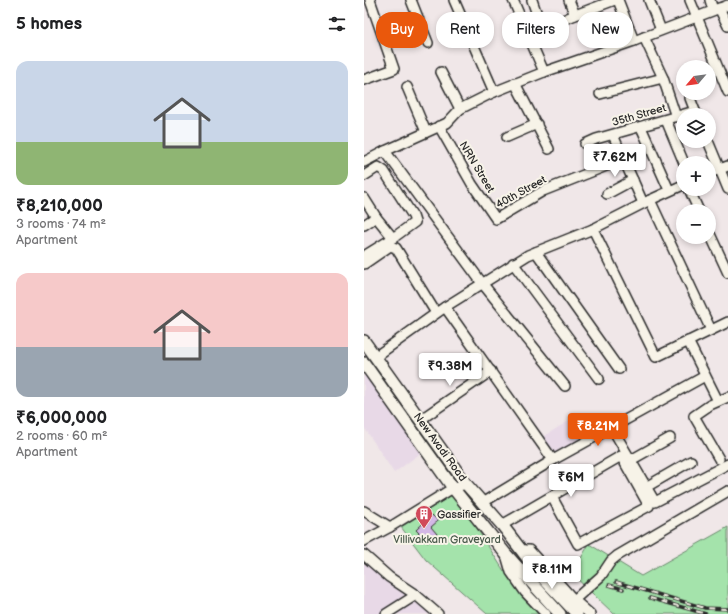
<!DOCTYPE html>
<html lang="en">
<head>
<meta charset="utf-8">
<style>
  :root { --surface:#fff; --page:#f6f6f6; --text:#202124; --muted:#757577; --accent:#ea580c }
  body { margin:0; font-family:"Balsamiq Sans",sans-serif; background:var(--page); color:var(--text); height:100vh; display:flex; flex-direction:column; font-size:15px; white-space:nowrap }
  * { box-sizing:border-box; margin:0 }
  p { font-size:13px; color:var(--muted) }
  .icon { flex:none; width:22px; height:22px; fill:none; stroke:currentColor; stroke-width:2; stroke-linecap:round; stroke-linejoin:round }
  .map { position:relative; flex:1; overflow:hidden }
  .side { display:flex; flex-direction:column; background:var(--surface); width:364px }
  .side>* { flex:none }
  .top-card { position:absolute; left:12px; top:12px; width:292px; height:36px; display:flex; gap:8px }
  .needle { width:26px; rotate:241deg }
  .buttons { position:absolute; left:312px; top:60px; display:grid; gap:8px }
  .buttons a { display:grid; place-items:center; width:40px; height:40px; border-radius:50%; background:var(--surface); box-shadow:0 2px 6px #0003; font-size:20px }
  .price { position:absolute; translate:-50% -34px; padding:0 9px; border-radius:4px; background:#fff; color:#222; font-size:13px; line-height:26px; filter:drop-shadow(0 1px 2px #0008) }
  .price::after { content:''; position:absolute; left:50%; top:24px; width:12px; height:9px; margin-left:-6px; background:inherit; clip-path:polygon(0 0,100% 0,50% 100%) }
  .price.selected { background:var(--accent); color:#fff }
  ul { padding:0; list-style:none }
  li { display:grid; align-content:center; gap:8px; height:212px; padding:0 16px }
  li span { display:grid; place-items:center; height:124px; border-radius:12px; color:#555 }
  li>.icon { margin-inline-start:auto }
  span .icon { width:72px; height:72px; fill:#fffc; stroke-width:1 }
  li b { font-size:17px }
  h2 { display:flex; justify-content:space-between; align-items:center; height:48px; padding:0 16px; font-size:17px }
  .pill { padding:0 14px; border-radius:16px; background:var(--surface); box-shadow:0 2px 6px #0003; font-size:14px; line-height:36px }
  .pill.selected { background:var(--accent); color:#fff }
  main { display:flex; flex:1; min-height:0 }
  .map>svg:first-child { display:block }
  .built { fill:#e8d9e7 }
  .green { fill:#a4e3ab; stroke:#68876b }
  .building { fill:#d4b8e6; stroke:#2b2b2b }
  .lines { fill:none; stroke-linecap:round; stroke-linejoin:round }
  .minor-casing { stroke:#2b2b2b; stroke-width:12 }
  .major-casing { stroke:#2b2b2b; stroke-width:14 }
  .minor { stroke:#f7f3e8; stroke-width:9 }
  .major { stroke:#f7f3e8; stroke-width:11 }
  .rail-casing { stroke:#2b2b2b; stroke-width:3.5 }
  .rail { stroke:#f7f3e8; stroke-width:2; stroke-dasharray:6; stroke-linecap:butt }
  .labels { text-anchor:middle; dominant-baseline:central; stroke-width:4; stroke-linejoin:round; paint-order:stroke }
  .street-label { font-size:11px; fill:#2b2b2b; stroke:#f7f3e8 }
  .poi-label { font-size:11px; fill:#2b2b2b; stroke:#f7f3e8; text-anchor:start }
  .park-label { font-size:11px; fill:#49594b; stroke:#f7f3e8 }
</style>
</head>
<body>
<main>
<section class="side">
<h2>5 homes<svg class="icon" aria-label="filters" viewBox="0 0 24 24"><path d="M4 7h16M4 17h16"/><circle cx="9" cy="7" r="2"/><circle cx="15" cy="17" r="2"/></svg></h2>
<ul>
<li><span style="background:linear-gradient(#c9d6e8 65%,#8fb573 0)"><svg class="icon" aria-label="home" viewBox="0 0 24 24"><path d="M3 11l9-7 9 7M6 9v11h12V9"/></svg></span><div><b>₹8,210,000</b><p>3 rooms · 74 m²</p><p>Apartment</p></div></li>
<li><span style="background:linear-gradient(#f6c9c9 60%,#9aa5b1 0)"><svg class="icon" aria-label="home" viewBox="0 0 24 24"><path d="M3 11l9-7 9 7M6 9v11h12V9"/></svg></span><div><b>₹6,000,000</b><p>2 rooms · 60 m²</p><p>Apartment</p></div></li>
</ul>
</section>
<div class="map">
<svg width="364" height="614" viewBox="0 0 364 614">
  <rect width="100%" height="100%" fill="#f0e7e8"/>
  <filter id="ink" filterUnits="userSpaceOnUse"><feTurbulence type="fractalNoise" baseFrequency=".025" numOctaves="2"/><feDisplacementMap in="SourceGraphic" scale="8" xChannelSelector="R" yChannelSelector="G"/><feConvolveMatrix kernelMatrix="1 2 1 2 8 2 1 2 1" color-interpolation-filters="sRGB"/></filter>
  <g filter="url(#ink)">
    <g class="built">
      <polygon points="0,368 58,452 30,473 0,427"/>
      <polygon points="214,415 227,436 189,458 177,438"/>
      <polygon points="0,563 70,614 0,614"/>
    </g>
    <g class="green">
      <polygon points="88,495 112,527 140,571 177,614 123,614 62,560 37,527"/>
      <polygon points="364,527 364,614 250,614 208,574 225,544 277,576"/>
    </g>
    <polygon class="building" points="68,515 74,521 67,527 73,534 64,542 52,530"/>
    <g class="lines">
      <defs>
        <g id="minor">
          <polyline points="47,0 64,43"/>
          <polyline points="90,0 130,92"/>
          <polyline points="149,0 180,72"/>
          <polyline points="168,0 178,29 211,15 205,0"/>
          <polyline points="254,0 270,41"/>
          <polyline points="285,0 297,30"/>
          <polyline points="326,0 364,92"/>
          <polyline points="346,0 349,10"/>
          <polyline points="355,8 364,26"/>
          <polyline points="211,15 251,0"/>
          <polyline points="280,37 299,78 312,117"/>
          <polyline points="77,72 96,109"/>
          <polyline points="0,80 30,69 6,0"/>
          <polyline points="151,83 185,149"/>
          <polyline points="43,87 62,132"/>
          <polyline points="236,94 299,78"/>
          <polyline points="326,98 331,111"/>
          <polyline points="302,120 320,163"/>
          <polyline points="75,126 108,184 132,219 179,191 260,159"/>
          <polyline points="277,127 305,190"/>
          <polyline points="249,135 279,203"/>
          <polyline points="143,137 173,124"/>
          <polyline points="344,141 364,189"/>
          <polyline points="221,144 232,139 331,111 333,115"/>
          <polyline points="21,151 118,283 201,386"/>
          <polyline points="0,162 21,151 83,123 96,109 130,92 180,72 270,41 364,5"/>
          <polyline points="345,173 364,166"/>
          <polyline points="0,176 14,167 20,171 49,216 51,222 29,238 0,256"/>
          <polyline points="325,189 335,211"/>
          <polyline points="243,194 269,180"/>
          <polyline points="0,198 12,217 29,238"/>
          <polyline points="286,200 347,330"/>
          <polyline points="0,225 12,217"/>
          <polyline points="229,229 292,357 364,322"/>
          <polyline points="345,232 364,273"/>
          <polyline points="172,252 255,369"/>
          <polyline points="149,263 235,379"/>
          <polyline points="0,264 26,246 32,248 72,313"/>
          <polyline points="81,307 189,460"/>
          <polyline points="324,341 354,401"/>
          <polyline points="11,357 81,307 164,255 229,229 286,200 319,185"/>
          <polyline points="56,420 127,371"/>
          <polyline points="248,428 291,502 364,464"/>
          <polyline points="355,459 330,416 346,405 364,397"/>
          <polyline points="267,460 306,438"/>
          <polyline points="282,487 327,461"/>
          <polyline points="118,503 189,460 341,376"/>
          <polyline points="0,511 26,527"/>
          <polyline points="138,525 257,456 285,506 214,544 188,497"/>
          <polyline points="0,541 26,527 89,488 102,484"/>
          <polyline points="157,550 165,550 210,600 226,614"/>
          <polyline points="0,555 25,577 52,595 74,614"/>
          <polyline points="142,555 147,572 161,592 182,614"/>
          <polyline points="210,600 237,576 247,561 253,556 364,491"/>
          <polyline points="22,614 52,595"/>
        </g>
        <g id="major">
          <polyline points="0,341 102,484 138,525 177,576 213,614"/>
          <polyline points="0,363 89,488 141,553 196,614"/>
        </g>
      </defs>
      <use href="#minor" class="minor-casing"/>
      <use href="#major" class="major-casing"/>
      <use href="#minor" class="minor"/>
      <use href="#major" class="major"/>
      <defs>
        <g id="rail">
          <polyline points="252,582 341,608 364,609"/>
          <polyline points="245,585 259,589"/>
          <polyline points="286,598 342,614"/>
        </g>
      </defs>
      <use href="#rail" class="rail-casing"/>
      <use href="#rail" class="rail"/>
    </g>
  </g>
  <defs>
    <symbol id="building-pin" viewBox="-11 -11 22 30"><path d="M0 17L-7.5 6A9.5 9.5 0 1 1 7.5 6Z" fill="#d1495b" stroke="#f7f3e8"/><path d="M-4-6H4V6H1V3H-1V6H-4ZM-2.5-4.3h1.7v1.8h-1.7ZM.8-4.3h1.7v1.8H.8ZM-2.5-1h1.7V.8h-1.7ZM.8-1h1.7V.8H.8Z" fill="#fff"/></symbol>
  </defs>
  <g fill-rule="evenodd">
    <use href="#building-pin" x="50" y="504" width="20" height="27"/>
  </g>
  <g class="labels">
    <g class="street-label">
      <text transform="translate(275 115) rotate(-16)">35th Street</text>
      <text transform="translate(113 167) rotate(59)">NRN Street</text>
      <text transform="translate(157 192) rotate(-29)">40th Street</text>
      <text transform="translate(76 447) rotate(54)">New Avadi Road</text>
    </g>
    <g class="poi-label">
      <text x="73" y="514">Gassifier</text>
    </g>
    <g class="park-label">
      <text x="83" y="539">Villivakkam Graveyard</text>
    </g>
  </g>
</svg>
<div class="buttons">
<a><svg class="needle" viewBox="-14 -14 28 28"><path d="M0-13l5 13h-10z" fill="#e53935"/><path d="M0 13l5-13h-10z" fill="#757577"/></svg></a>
<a><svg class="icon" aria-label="layers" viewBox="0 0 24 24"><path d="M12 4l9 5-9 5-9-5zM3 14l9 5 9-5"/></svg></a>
<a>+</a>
<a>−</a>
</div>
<b class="price" style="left:251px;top:178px">₹7.62M</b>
<b class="price" style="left:86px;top:387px">₹9.38M</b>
<b class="price selected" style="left:234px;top:447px">₹8.21M</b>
<b class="price" style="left:207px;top:498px">₹6M</b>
<b class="price" style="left:188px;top:590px">₹8.11M</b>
<div class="top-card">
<a class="pill selected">Buy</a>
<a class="pill">Rent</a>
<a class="pill">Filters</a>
<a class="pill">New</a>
</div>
</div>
</main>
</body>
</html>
